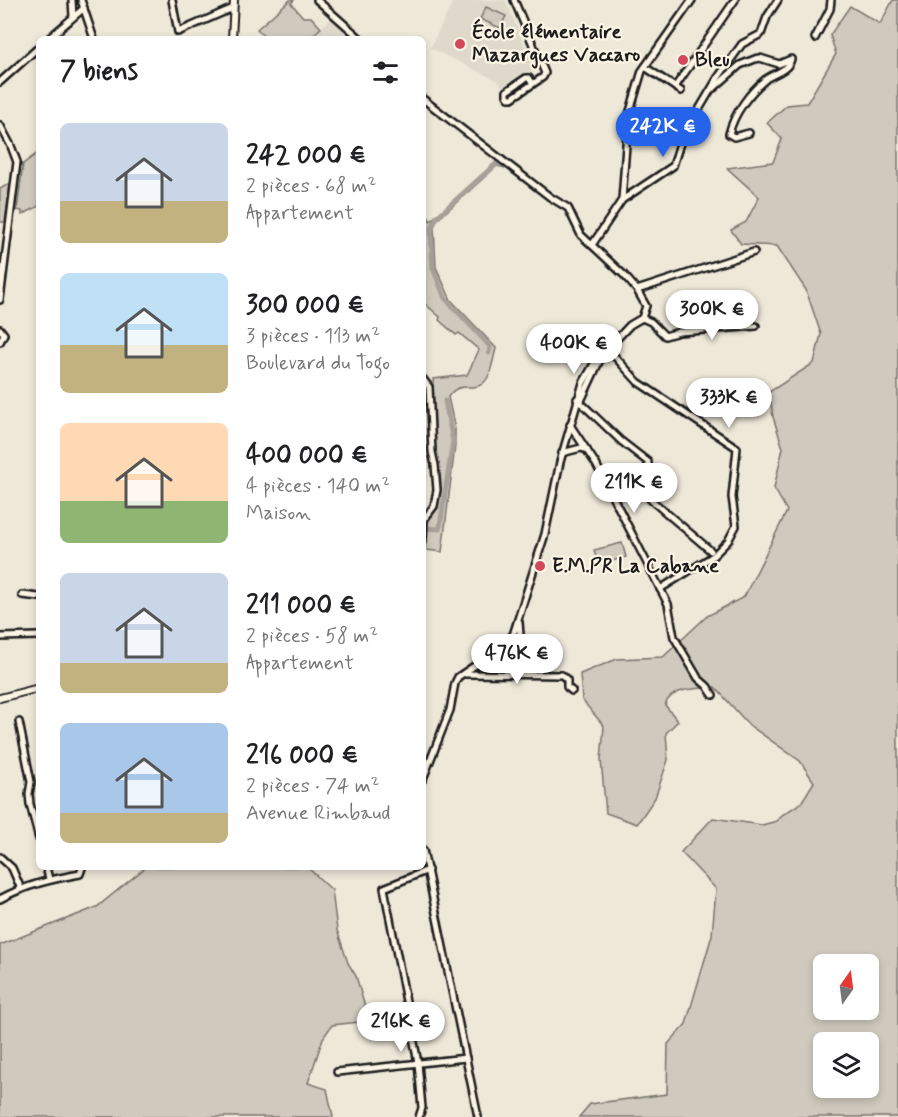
<!DOCTYPE html>
<html lang="fr">
<head>
<meta charset="utf-8">
<style>
  :root { --surface:#fff; --page:#f2f2f2; --text:#202124; --muted:#757577; --accent:#2563eb }
  body { margin:0; font-family:Mynerve,sans-serif; background:var(--page); color:var(--text); height:100vh; display:flex; flex-direction:column; font-size:22px; white-space:nowrap }
  * { box-sizing:border-box; margin:0 }
  p { font-size:20px; color:var(--muted) }
  .icon { flex:none; width:33px; height:33px; fill:none; stroke:currentColor; stroke-width:2; stroke-linecap:round; stroke-linejoin:round }
  .map { position:relative; flex:1; overflow:hidden }
  .drawer { position:absolute; left:36px; top:36px; width:390px; height:834px; display:flex; flex-direction:column; background:var(--surface); border-radius:9px; box-shadow:0 3px 9px #0003 }
  .drawer>* { flex:none }
  .needle { width:39px; rotate:14deg }
  .buttons { position:absolute; left:813px; top:954px; display:grid; gap:12px }
  .buttons a { display:grid; place-items:center; width:66px; height:66px; border-radius:9px; background:var(--surface); box-shadow:0 3px 9px #0003; font-size:30px }
  .price { position:absolute; translate:-50% -51px; padding:0 14px; border-radius:21px; background:#fff; color:#222; font-size:20px; line-height:39px; filter:drop-shadow(0 2px 3px #0008) }
  .price::after { content:''; position:absolute; left:50%; top:36px; width:18px; height:14px; margin-left:-9px; background:inherit; clip-path:polygon(0 0,100% 0,50% 100%) }
  .price.current { background:var(--accent); color:#fff }
  ul { padding:0; list-style:none }
  li { display:flex; align-items:center; gap:18px; height:150px; padding:0 24px }
  li span { display:grid; place-items:center; flex:none; width:168px; height:120px; border-radius:9px; color:#555 }
  li>.icon { margin-inline-start:auto }
  span .icon { width:72px; height:72px; fill:#fffc; stroke-width:1 }
  li b { font-size:26px }
  h2 { display:flex; justify-content:space-between; align-items:center; height:72px; padding:0 24px; font-size:26px }
  .map>svg:first-child { display:block }
  .built { fill:#ded9cb }
  .green { fill:#cfcabd; stroke:#76736c; stroke-width:1.5; fill-rule:evenodd }
  .lines { fill:none; stroke-linecap:round; stroke-linejoin:round }
  .canal { stroke:#a7a299; stroke-width:5 }
  .minor-casing { stroke:#1c1c1c; stroke-width:10 }
  .tertiary-casing { stroke:#1c1c1c; stroke-width:10 }
  .minor { stroke:#fcf5e5; stroke-width:5 }
  .tertiary { stroke:#fcf5e5; stroke-width:6 }
  .poi-dot { fill:#d1495b; stroke:#fcf5e5; stroke-width:2 }
  .labels { text-anchor:middle; dominant-baseline:central; stroke-width:4.5; stroke-linejoin:round; paint-order:stroke }
  .poi-label { font-size:20px; font-weight:bold; fill:#1c1c1c; stroke:#fcf5e5; text-anchor:start }
</style>
</head>
<body>
<div class="map">
<svg width="898" height="1117" viewBox="0 0 898 1117">
  <rect width="100%" height="100%" fill="#eee8d9"/>
  <filter id="ink" filterUnits="userSpaceOnUse"><feTurbulence type="fractalNoise" baseFrequency=".0167" numOctaves="2"/><feDisplacementMap in="SourceGraphic" scale="12" xChannelSelector="R" yChannelSelector="G"/><feConvolveMatrix kernelMatrix="1 2 1 2 8 2 1 2 1" color-interpolation-filters="sRGB"/></filter>
  <g filter="url(#ink)">
    <g class="built">
      <polygon points="454,0 505,0 535,69 504,89 498,81 430,48"/>
      <polygon points="332,18 358,39 309,39"/>
    </g>
    <g class="green">
      <polygon points="290,0 294,0 291,3 303,17 311,17 321,28 308,39 266,39 257,29"/>
      <path d="M893,0H898V1117H579L590,1104L667,1094L668,1044L686,1024L712,935L716,889L681,852L713,818L762,825L777,821L782,815L801,803L814,782L800,761L749,725L715,687C699,689 671,687 665,705L678,721L666,733L668,760L655,798L637,824L606,813L601,760L604,726L582,700L580,674L617,659L663,657L707,616L744,597L787,511L774,488L783,448L773,417L769,392L814,363L821,334L806,290L777,246L741,244L731,230L746,222L759,197L727,168L773,162L782,139L767,123L787,105L807,103L836,54L830,35L850,6L880,24ZM824,964H868V1010H824ZM824,1042H868V1088H824Z"/>
      <polygon points="486,7 506,16 500,28 480,19"/>
      <polygon points="39,152 39,206 22,215 22,211 17,210 23,164"/>
      <path d="M499,159L509,166L505,168L497,166L437,220L434,227L436,267L451,300L496,348C494,357 492,368 488,377C477,397 461,377 448,397L455,429V446L442,552L427,550V521L438,508L439,468L435,451L433,379L467,375L479,350L459,333L456,335L439,320L440,317L423,302V203L430,221Z"/>
      <polygon points="7,185 10,185 5,222 0,222 0,189"/>
      <polygon points="622,543 626,557 598,565 594,550"/>
      <polygon points="146,867 307,867 332,890 337,930 348,963 356,976 369,1021 332,1025 323,1038 308,1083 327,1089 333,1117 0,1117 0,945 97,907"/>
    </g>
    <g class="lines">
      <g class="canal">
        <polyline points="489,353 490,347 486,342 445,298 433,268 431,230 437,217 495,165 498,163 502,165"/>
        <polyline points="423,528 439,529 440,526 453,441 445,401"/>
      </g>
      <defs>
        <g id="minor">
          <polyline points="72,0 73,17"/>
          <polyline points="81,0 94,39"/>
          <polyline points="172,0 178,32 233,8"/>
          <polyline points="317,0 361,39"/>
          <polyline points="514,0 545,73 543,77 512,98 509,98 507,95 507,91 526,78 529,78 533,84"/>
          <polyline points="815,38 830,9 831,0"/>
          <polyline points="48,39 84,8"/>
          <polyline points="645,67 681,91"/>
          <polyline points="0,82 39,47"/>
          <polyline points="675,87 735,0"/>
          <path d="M714,88L740,65L755,59L760,58L779,64L791,59C788,71 776,72 766,79C750,92 734,113 729,134L734,137L749,133"/>
          <polyline points="423,99 550,197 568,208 581,235 624,275 637,290 646,306 642,318 630,325 595,362 583,383 560,462 545,534 513,635 486,658 458,677 455,683 450,710 423,779"/>
          <polyline points="0,125 11,146 17,162 0,300"/>
          <polyline points="622,200 673,166 681,140 717,79 742,44 761,34 767,17 778,0"/>
          <polyline points="592,245 622,200 628,118 642,71 692,0"/>
          <polyline points="637,290 754,252"/>
          <polyline points="642,318 651,322 665,336 679,332 756,326"/>
          <polyline points="0,329 4,334 0,342"/>
          <polyline points="608,349 638,382 737,448 732,497 736,526 728,541 713,556 660,589"/>
          <polyline points="423,379 429,387 432,452 435,465 437,490 434,506 423,521"/>
          <polyline points="577,399 621,441 648,462 648,494 650,499 711,551"/>
          <polyline points="580,403 600,360"/>
          <polyline points="570,425 596,464 668,604 674,637 698,678 707,686 713,695"/>
          <polyline points="562,453 581,448 587,450"/>
          <polyline points="423,540 424,520"/>
          <polyline points="22,595 39,597"/>
          <polyline points="519,622 523,673"/>
          <polyline points="0,637 39,636"/>
          <polyline points="465,674 562,675 567,680 567,687 572,691"/>
          <polyline points="19,722 31,782 29,794 30,804 39,839"/>
          <polyline points="423,850 478,1117"/>
          <polyline points="0,857 12,868 21,889"/>
          <polyline points="46,867 49,879"/>
          <path d="M0,899C26,885 52,879 80,874L82,868"/>
          <polyline points="337,1072 466,1058"/>
          <polyline points="419,1117 422,1108 418,1063 384,888 428,870"/>
        </g>
        <g id="tertiary">
          <polyline points="232,39 234,0"/>
          <polyline points="0,698 39,688"/>
        </g>
      </defs>
      <use href="#minor" class="minor-casing"/>
      <use href="#tertiary" class="tertiary-casing"/>
      <use href="#minor" class="minor"/>
      <use href="#tertiary" class="tertiary"/>
    </g>
  </g>
  <g class="poi-dot">
    <circle cx="460" cy="44" r="6"/>
    <circle cx="683" cy="60" r="6"/>
    <circle cx="540" cy="566" r="6"/>
  </g>
  <g class="labels">
    <g class="poi-label">
      <text x="472" y="32">École élémentaire<tspan x="472" dy="23">Mazargues Vaccaro</tspan></text>
      <text x="695" y="60">Bleu</text>
      <text x="552" y="566">E.M.PR La Cabane</text>
    </g>
  </g>
</svg>
<div class="buttons">
<a><svg class="needle" viewBox="-14 -14 28 28"><path d="M0-13l5 13h-10z" fill="#e53935"/><path d="M0 13l5-13h-10z" fill="#757577"/></svg></a>
<a><svg class="icon" aria-label="layers" viewBox="0 0 24 24"><path d="M12 4l9 5-9 5-9-5zM3 14l9 5 9-5"/></svg></a>
</div>
<b class="price current" style="left:663px;top:158px">242K €</b>
<b class="price" style="left:712px;top:341px">300K €</b>
<b class="price" style="left:574px;top:375px">400K €</b>
<b class="price" style="left:729px;top:429px">333K €</b>
<b class="price" style="left:634px;top:514px">211K €</b>
<b class="price" style="left:517px;top:685px">476K €</b>
<b class="price" style="left:401px;top:1053px">216K €</b>
<section class="drawer">
<h2>7 biens<svg class="icon" aria-label="filters" viewBox="0 0 24 24"><path d="M4 7h16M4 17h16"/><circle cx="9" cy="7" r="2"/><circle cx="15" cy="17" r="2"/></svg></h2>
<ul>
<li><span style="background:linear-gradient(#c9d6e8 65%,#c2b280 0)"><svg class="icon" aria-label="home" viewBox="0 0 24 24"><path d="M3 11l9-7 9 7M6 9v11h12V9"/></svg></span><div><b>242 000 €</b><p>2 pièces · 68 m²</p><p>Appartement</p></div></li>
<li><span style="background:linear-gradient(#bfe0f5 60%,#c2b280 0)"><svg class="icon" aria-label="home" viewBox="0 0 24 24"><path d="M3 11l9-7 9 7M6 9v11h12V9"/></svg></span><div><b>300 000 €</b><p>3 pièces · 113 m²</p><p>Boulevard du Togo</p></div></li>
<li><span style="background:linear-gradient(#ffd9b3 65%,#8fb573 0)"><svg class="icon" aria-label="home" viewBox="0 0 24 24"><path d="M3 11l9-7 9 7M6 9v11h12V9"/></svg></span><div><b>400 000 €</b><p>4 pièces · 140 m²</p><p>Maison</p></div></li>
<li><span style="background:linear-gradient(#c9d6e8 75%,#c2b280 0)"><svg class="icon" aria-label="home" viewBox="0 0 24 24"><path d="M3 11l9-7 9 7M6 9v11h12V9"/></svg></span><div><b>211 000 €</b><p>2 pièces · 58 m²</p><p>Appartement</p></div></li>
<li><span style="background:linear-gradient(#a9c7e8 75%,#c2b280 0)"><svg class="icon" aria-label="home" viewBox="0 0 24 24"><path d="M3 11l9-7 9 7M6 9v11h12V9"/></svg></span><div><b>216 000 €</b><p>2 pièces · 74 m²</p><p>Avenue Rimbaud</p></div></li>
</ul>
</section>
</div>
</body>
</html>
